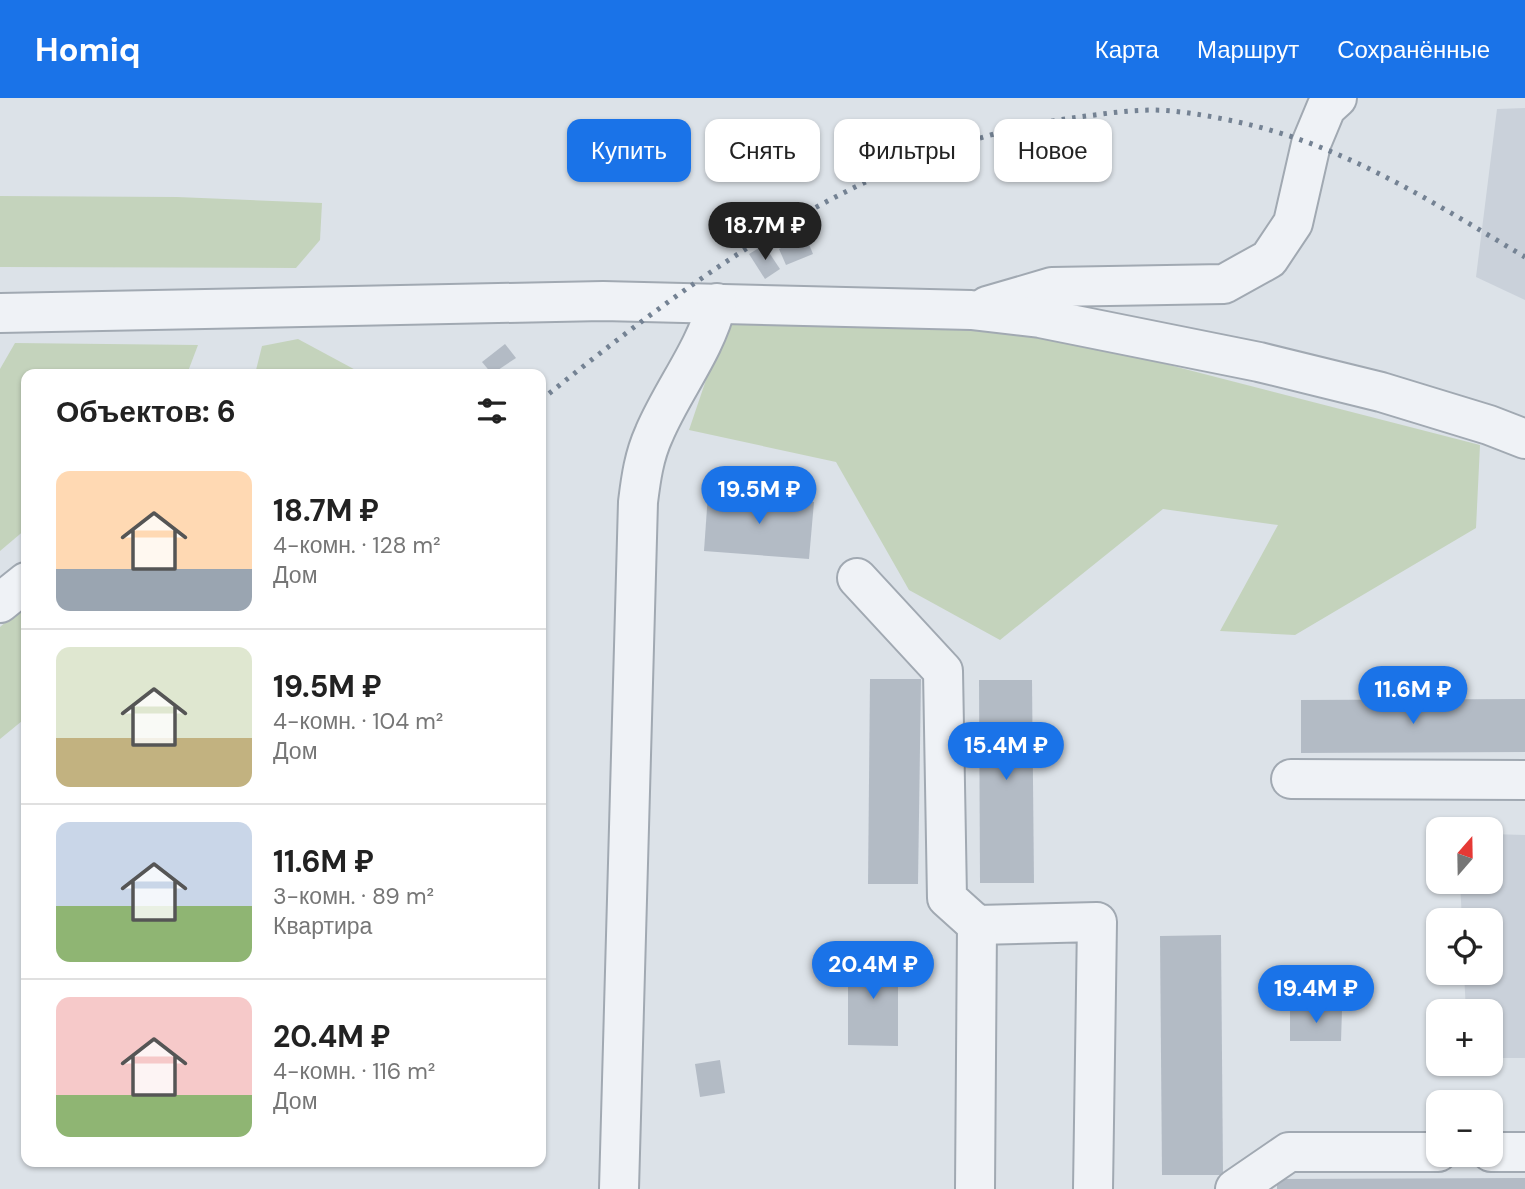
<!DOCTYPE html>
<html lang="ru">
<head>
<meta charset="utf-8">
<style>
  :root { --surface:#fff; --page:#f2f2f2; --text:#222; --muted:#767676; --line:#e0e0e0; --accent:#1a73e8 }
  body { margin:0; font-family:"DM Sans",sans-serif; background:var(--page); color:var(--text); height:100vh; display:flex; flex-direction:column; font-size:26px; white-space:nowrap }
  * { box-sizing:border-box; margin:0 }
  p { font-size:23px; color:var(--muted) }
  .icon { flex:none; width:38px; height:38px; fill:none; stroke:currentColor; stroke-width:2; stroke-linecap:round; stroke-linejoin:round }
  .map { position:relative; flex:1; overflow:hidden }
  .side { position:absolute; left:21px; top:271px; width:525px; height:798px; display:flex; flex-direction:column; background:var(--surface); border-radius:14px; box-shadow:0 2px 5px #0004 }
  .side>* { flex:none }
  .guide { position:absolute; left:567px; top:21px; width:665px; height:63px; display:flex; gap:14px }
  .needle { width:46px; rotate:20deg }
  .fabs { position:absolute; left:1426px; top:719px; display:grid; gap:14px }
  .fabs a { display:grid; place-items:center; width:77px; height:77px; border-radius:14px; background:var(--surface); box-shadow:0 2px 5px #0004; font-size:35px }
  .price { position:absolute; translate:-50% -60px; padding:0 16px; border-radius:24px; background:var(--accent); color:#fff; font-size:23px; line-height:46px; filter:drop-shadow(0 2px 4px #0008) }
  .price::after { content:''; position:absolute; left:50%; top:42px; width:21px; height:16px; margin-left:-10px; background:inherit; clip-path:polygon(0 0,100% 0,50% 100%) }
  .price.current { background:#222; color:#fff }
  ul { padding:0; list-style:none }
  li { display:flex; align-items:center; gap:21px; height:175px; padding:0 35px }
  li+li { border-top:2px solid var(--line) }
  li span { display:grid; place-items:center; flex:none; width:196px; height:140px; border-radius:14px; color:#555 }
  li>.icon { margin-inline-start:auto }
  span .icon { width:84px; height:84px; fill:#fffc; stroke-width:1 }
  li b { font-size:30px }
  h2 { display:flex; justify-content:space-between; align-items:center; height:84px; padding:0 35px; font-size:30px }
  .chip { padding:0 24px; border-radius:14px; background:var(--surface); box-shadow:0 2px 5px #0004; font-size:24px; line-height:63px }
  .chip.current { background:var(--accent); color:#fff }
  header { display:flex; align-items:center; gap:42px; box-sizing:border-box; height:98px; padding:0 35px; background:var(--accent); color:#fff }
  header strong { font-size:33px }
  nav { display:flex; gap:38px; margin-inline-start:auto; font-size:24px }
  .map>svg:first-child { display:block }
  .built { fill:#cad1da }
  .green { fill:#c4d3bc }
  .building { fill:#b3bbc5 }
  .lines { fill:none; stroke-linecap:round; stroke-linejoin:round }
  .minor-casing { stroke:#a1a9b2; stroke-width:42 }
  .minor { stroke:#eff2f6; stroke-width:38 }
  .rail { stroke:#748293; stroke-width:5; stroke-dasharray:3.5 7; stroke-linecap:butt }
</style>
</head>
<body>
<header>
<strong>Homiq</strong>
<nav><a>Карта</a><a>Маршрут</a><a>Сохранённые</a></nav>
</header>
<div class="map">
<svg width="1525" height="1091" viewBox="0 0 1525 1091">
  <rect width="100%" height="100%" fill="#dce2e8"/>
  <g class="built">
    <polygon points="1525,10 1525,202 1476,179 1497,11"/>
    <polygon points="1491,736 1525,737 1525,960 1491,960 1491,914 1466,913 1464,875 1491,875 1491,822 1462,822 1460,784 1491,784"/>
  </g>
  <g class="green">
    <polygon points="0,98 177,99 322,105 320,142 296,170 0,169"/>
    <polygon points="728,217 1045,235 1480,347 1476,430 1295,537 1220,533 1278,427 1163,411 1000,542 909,492 836,364 689,332"/>
    <polygon points="298,241 363,276 259,276 256,272 262,248"/>
    <polygon points="15,245 198,247 187,276 26,276 26,431 0,453 0,271"/>
    <polygon points="26,507 26,625 22,623 0,641 0,529"/>
  </g>
  <g class="building">
    <polygon points="806,139 813,156 786,167 779,151"/>
    <polygon points="764,147 780,171 765,181 749,156"/>
    <polygon points="505,246 516,260 492,276 482,264"/>
    <polygon points="708,396 814,404 809,461 704,453"/>
    <polygon points="870,581 921,581 918,786 868,786"/>
    <polygon points="979,582 1032,582 1034,785 980,785"/>
    <polygon points="1525,601 1525,654 1301,655 1301,602"/>
    <polygon points="1221,837 1223,1077 1162,1077 1160,838"/>
    <polygon points="848,859 898,859 898,948 848,947"/>
    <polygon points="1290,910 1342,911 1341,943 1290,943"/>
    <polygon points="720,962 725,995 700,999 695,966"/>
    <polygon points="1525,1080 1525,1091 1277,1091 1277,1081"/>
  </g>
  <g class="lines">
    <defs>
      <g id="minor">
        <polyline points="987,208 1052,189 1224,186 1269,161 1293,125 1311,46 1326,10 1337,0"/>
        <polyline points="0,215 603,203 971,212 1040,220 1259,264 1381,294 1489,327 1525,341"/>
        <polyline points="857,480 943,573 947,800 977,827 1097,824 1093,1091"/>
        <polyline points="0,505 26,484"/>
        <polyline points="1291,681 1525,682"/>
        <polyline points="1491,1054 1525,1054"/>
        <path d="M619,1091L638,404C641,380 644,358 654,336C673,291 705,253 717,205"/>
        <polyline points="975,1091 977,827"/>
        <polyline points="1235,1091 1289,1054 1438,1054"/>
      </g>
    </defs>
    <use href="#minor" class="minor-casing"/>
    <use href="#minor" class="minor"/>
    <path class="rail" d="M541,302C699,175 872,46 1079,19C1110,15 1141,10 1172,13C1201,16 1231,22 1259,29C1355,54 1441,109 1525,159"/>
  </g>
</svg>
<div class="fabs">
<a><svg class="needle" viewBox="-14 -14 28 28"><path d="M0-13l5 13h-10z" fill="#e53935"/><path d="M0 13l5-13h-10z" fill="#767676"/></svg></a>
<a><svg class="icon" aria-label="locate" viewBox="0 0 24 24"><circle cx="12" cy="12" r="6"/><path d="M12 2v4M12 18v4M2 12h4M18 12h4"/></svg></a>
<a>+</a>
<a>−</a>
</div>
<b class="price current" style="left:765px;top:164px">18.7M ₽</b>
<b class="price" style="left:759px;top:428px">19.5M ₽</b>
<b class="price" style="left:1413px;top:628px">11.6M ₽</b>
<b class="price" style="left:1006px;top:684px">15.4M ₽</b>
<b class="price" style="left:873px;top:903px">20.4M ₽</b>
<b class="price" style="left:1316px;top:927px">19.4M ₽</b>
<div class="guide">
<a class="chip current">Купить</a>
<a class="chip">Снять</a>
<a class="chip">Фильтры</a>
<a class="chip">Новое</a>
</div>
<section class="side">
<h2>Объектов: 6<svg class="icon" aria-label="filters" viewBox="0 0 24 24"><path d="M4 7h16M4 17h16"/><circle cx="9" cy="7" r="2"/><circle cx="15" cy="17" r="2"/></svg></h2>
<ul>
<li><span style="background:linear-gradient(#ffd9b3 70%,#9aa5b1 0)"><svg class="icon" aria-label="home" viewBox="0 0 24 24"><path d="M3 11l9-7 9 7M6 9v11h12V9"/></svg></span><div><b>18.7M ₽</b><p>4-комн. · 128 m²</p><p>Дом</p></div></li>
<li><span style="background:linear-gradient(#dfe7d0 65%,#c2b280 0)"><svg class="icon" aria-label="home" viewBox="0 0 24 24"><path d="M3 11l9-7 9 7M6 9v11h12V9"/></svg></span><div><b>19.5M ₽</b><p>4-комн. · 104 m²</p><p>Дом</p></div></li>
<li><span style="background:linear-gradient(#c9d6e8 60%,#8fb573 0)"><svg class="icon" aria-label="home" viewBox="0 0 24 24"><path d="M3 11l9-7 9 7M6 9v11h12V9"/></svg></span><div><b>11.6M ₽</b><p>3-комн. · 89 m²</p><p>Квартира</p></div></li>
<li><span style="background:linear-gradient(#f6c9c9 70%,#8fb573 0)"><svg class="icon" aria-label="home" viewBox="0 0 24 24"><path d="M3 11l9-7 9 7M6 9v11h12V9"/></svg></span><div><b>20.4M ₽</b><p>4-комн. · 116 m²</p><p>Дом</p></div></li>
</ul>
</section>
</div>
</body>
</html>
